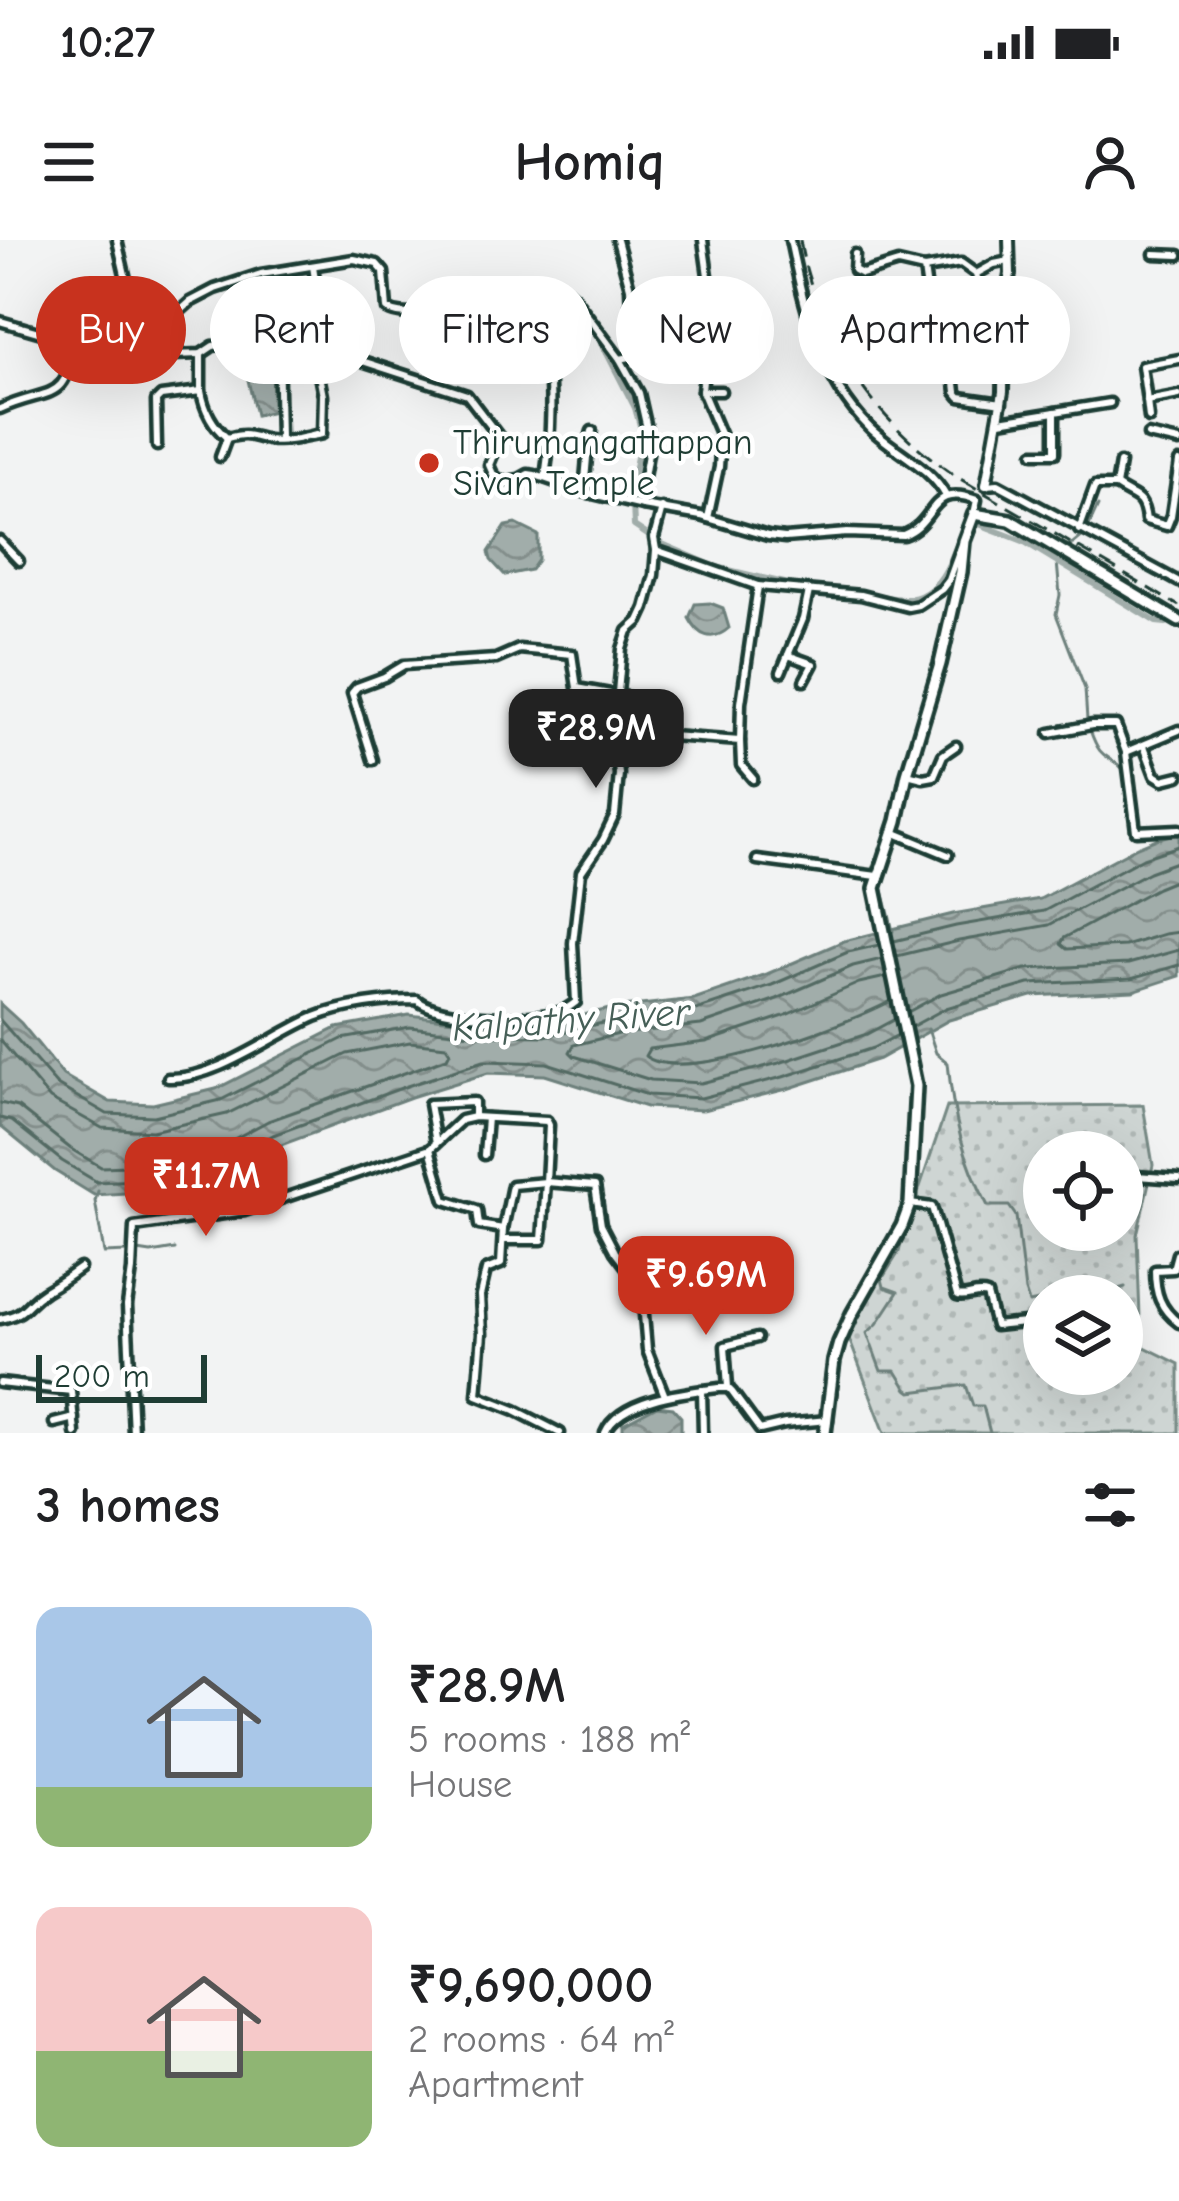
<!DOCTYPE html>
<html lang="en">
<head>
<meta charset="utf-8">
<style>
  :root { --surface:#fff; --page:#f6f6f6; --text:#202124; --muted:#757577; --accent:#c8321e }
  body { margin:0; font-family:"Comic Neue",sans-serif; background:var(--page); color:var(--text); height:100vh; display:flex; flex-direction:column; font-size:45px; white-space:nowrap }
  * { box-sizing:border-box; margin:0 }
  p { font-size:39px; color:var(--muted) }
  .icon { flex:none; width:66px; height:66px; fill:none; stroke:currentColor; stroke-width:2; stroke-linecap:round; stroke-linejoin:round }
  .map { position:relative; height:1193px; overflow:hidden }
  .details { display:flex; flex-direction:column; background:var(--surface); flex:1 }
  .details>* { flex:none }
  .banner { position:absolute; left:36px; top:36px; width:1107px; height:108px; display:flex; gap:24px }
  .buttons { position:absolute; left:1023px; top:891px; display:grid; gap:24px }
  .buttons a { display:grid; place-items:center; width:120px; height:120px; border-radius:50%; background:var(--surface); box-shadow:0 12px 48px #0002; font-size:60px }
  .scale { position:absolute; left:36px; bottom:30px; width:171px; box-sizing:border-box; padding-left:12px; border:6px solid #1f3d34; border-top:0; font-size:33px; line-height:42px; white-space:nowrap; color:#1f3d34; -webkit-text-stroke:9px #fff; paint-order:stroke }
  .price { position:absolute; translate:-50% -102px; padding:0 27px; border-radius:24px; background:var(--accent); color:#fff; font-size:39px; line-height:78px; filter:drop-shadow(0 3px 6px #0008) }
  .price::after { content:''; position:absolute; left:50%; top:72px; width:36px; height:27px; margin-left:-18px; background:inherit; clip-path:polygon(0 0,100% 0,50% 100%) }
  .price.on { background:#222; color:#fff }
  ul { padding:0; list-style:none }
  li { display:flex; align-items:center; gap:36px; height:300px; padding:0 36px }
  li span { display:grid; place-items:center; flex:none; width:336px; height:240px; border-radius:24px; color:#555 }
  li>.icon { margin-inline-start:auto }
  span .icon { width:144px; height:144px; fill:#fffc; stroke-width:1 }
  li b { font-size:51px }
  h2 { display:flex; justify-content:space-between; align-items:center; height:144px; padding:0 36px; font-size:51px }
  .chip { padding:0 42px; border-radius:54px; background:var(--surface); box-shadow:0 12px 48px #0002; font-size:42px; line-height:108px }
  .chip.on { background:var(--accent); color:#fff }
  .status { display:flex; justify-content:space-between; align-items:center; height:84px; padding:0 60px; background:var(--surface); direction:ltr }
  .status svg { height:33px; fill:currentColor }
  header { display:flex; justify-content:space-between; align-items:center; height:156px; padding:0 36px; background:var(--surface); font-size:54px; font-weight:700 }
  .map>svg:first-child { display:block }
  .green { fill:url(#green-dots); stroke:#768984; stroke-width:3; fill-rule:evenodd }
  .water { fill:url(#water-waves); stroke:#6d807b; stroke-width:3 }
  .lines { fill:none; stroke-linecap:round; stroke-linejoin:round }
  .shore { stroke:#536a63; stroke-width:3 }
  .stream { stroke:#6d807b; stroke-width:3 }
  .canal { stroke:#a1adaa; stroke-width:6 }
  .minor-casing { stroke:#1f3d34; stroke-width:15 }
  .tertiary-casing { stroke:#1f3d34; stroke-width:16 }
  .secondary-casing { stroke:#1f3d34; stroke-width:18 }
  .minor { stroke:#fff; stroke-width:6 }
  .tertiary { stroke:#fff; stroke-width:8 }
  .secondary { stroke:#fff; stroke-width:9 }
  .rail { stroke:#1f3d34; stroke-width:3; stroke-dasharray:18 9; stroke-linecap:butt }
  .poi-dot { fill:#c8321e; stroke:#fff; stroke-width:4.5 }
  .labels { text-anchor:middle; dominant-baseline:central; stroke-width:9; stroke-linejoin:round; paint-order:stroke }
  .poi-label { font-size:36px; fill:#1f3d34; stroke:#fff; text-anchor:start }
  .water-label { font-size:39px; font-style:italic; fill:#465f57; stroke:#fff }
</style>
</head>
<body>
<div class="status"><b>10:27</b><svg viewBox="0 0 49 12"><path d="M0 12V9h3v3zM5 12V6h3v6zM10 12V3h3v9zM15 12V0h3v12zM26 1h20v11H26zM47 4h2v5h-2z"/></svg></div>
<header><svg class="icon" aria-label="menu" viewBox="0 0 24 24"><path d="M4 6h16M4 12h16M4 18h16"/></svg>Homiq<svg class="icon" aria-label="person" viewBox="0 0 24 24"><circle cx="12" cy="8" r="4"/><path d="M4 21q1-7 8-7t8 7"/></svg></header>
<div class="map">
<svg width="1179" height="1193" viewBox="0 0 1179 1193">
  <defs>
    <pattern id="green-dots" width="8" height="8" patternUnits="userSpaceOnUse" patternTransform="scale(3)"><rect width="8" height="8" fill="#ced5d3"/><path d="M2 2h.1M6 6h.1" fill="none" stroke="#b0b8b6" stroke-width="1.8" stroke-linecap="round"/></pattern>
    <pattern id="water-waves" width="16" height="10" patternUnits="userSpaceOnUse" patternTransform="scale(3)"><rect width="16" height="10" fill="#a1adaa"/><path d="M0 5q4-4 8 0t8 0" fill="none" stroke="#838e8b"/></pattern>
  </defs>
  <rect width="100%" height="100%" fill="#f2f3f3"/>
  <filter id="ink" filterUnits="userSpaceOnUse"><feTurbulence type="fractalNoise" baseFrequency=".00833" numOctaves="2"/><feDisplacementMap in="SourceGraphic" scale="24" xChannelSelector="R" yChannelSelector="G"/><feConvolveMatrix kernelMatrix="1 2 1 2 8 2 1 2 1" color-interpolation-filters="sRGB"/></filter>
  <g filter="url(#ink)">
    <path class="green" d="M1143,865L1153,925L1137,995L1141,1105L1179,1124V1193H885L848,1096L902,1000L947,867ZM1044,912H1122V990H1044ZM1044,1056H1122V1134H1044Z"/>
    <g class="water">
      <polygon points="262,137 273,137 279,170 256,175 248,140"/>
      <polygon points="516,284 538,295 538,320 531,330 505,335 491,320 489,312 506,286"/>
      <path d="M710,363L723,368L729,388C712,403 698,396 689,378L695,364Z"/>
      <polygon points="1179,593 1179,736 1133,751 1032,756 949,780 879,819 787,849 703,870 646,867 545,835 488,833 411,857 278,906 211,942 158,951 94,955 55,931 0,886 0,764 21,783 63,835 110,862 153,864 216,849 337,788 409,775 480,783 544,784 614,768 694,759 767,734 844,701 953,674 1040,659 1137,607 1159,598"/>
      <polygon points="657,1166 673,1168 681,1177 681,1193 623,1193 623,1184"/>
    </g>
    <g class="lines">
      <g class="shore">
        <polyline points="1179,639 1157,648 1064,698 1061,704 1067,709 1125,706 1164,694 1179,692"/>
        <polyline points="894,701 956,686 1044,671 1143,618 1179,606"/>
        <polyline points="897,716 959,701 1049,685 1149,632 1179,621"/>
        <polyline points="882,719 853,726 777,759 701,785 619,794 574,805 570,812 574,816 651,840 701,843 779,823 867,794 895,779"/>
        <path d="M886,737L859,743L784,776L706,802L649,809L645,816C684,846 848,784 891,761"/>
        <polyline points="908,772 941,754 1026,729 1128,724 1179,710"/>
        <polyline points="0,780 57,845 107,874 154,876 221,860 342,799 410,787 479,795 545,796 616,780 696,770 772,745 848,712 879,705"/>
        <polyline points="911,787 946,768 1029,744 1131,739 1179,725"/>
        <polyline points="0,800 50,859 102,888 152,891 227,874 347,814 410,802 446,806 450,812 447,818 268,881 202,916 154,925 101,927 71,909 18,867 0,863"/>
        <polyline points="0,878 12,881 62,921 97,942 156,939 207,931 273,895 407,846 484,821 547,823 648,855 701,858 783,837 873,808 898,795"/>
      </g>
      <g class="stream">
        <polyline points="1088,288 1098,266"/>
        <polyline points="1084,295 1073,304 1063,306 1057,322 1060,355 1056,374 1085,449 1087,480"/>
        <path d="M1090,490C1102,524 1107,511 1126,532"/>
        <polyline points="1139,585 1161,599"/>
        <polyline points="882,646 893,691"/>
        <path d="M928,789L936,813L948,823C953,877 963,918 988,966H1009L1016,976L1025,1051L1029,1063L1044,1060"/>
        <polyline points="900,803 904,811 911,864"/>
        <polyline points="98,951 95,961 104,1013 128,1012"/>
        <polyline points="899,1000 902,1000 899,1012 882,1039 884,1047 898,1052 877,1084 867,1093 881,1131 896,1131 907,1149 911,1152 966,1145 973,1166 983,1166 990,1193"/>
        <polyline points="138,1011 151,1013 175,1009"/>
        <polyline points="1095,1056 1125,1047"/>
      </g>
      <g class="canal">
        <polyline points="568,56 598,96 635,168 642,193 632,241 634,286 649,296"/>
        <polyline points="660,303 716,327 793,345 823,349"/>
        <path d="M866,354C878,355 892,359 905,359C944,358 955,309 966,279L1023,301L1156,382L1166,383"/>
      </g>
      <defs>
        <g id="minor">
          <polyline points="117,0 129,52 123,92"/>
          <polyline points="617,0 630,48 633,116"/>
          <polyline points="703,0 711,57 702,151 721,196 719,227 708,278"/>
          <path d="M790,0C804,67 819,138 870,188C893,211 930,226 946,256"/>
          <polyline points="855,14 854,30 862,34 898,23 924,29 961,23 976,34 994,24 1009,21"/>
          <polyline points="1154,14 1179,15"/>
          <polyline points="924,29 930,71 943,79 942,122"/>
          <polyline points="976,34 981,58"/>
          <path d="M0,81L66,100L107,97L173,115L201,114L213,106L227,104L310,102L325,113L356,119L467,155L500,198L489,225L493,234L502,242L519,239L528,234L535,235L584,252L643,266L701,276L768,296L785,298L847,293L903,295C938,282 928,242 977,260L974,274"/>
          <path d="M114,97L123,92L161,88L190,62L215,49L261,34L354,19L377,24L384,32L387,69C398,75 410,74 423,74C470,75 510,60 553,47L563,48L573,56L620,119L639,153L650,202L642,249L643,266"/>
          <polyline points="278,102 280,199"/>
          <polyline points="620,119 640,115 706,121"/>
          <polyline points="904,129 904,122 929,121 953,125 956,152 960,157 1002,163"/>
          <polyline points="201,151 201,114"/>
          <polyline points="702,151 721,151"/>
          <polyline points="1147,161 1142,126 1179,119"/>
          <path d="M0,169C51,146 66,166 74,100"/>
          <polyline points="1149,178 1147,161 1179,155"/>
          <polyline points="1000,181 1110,163"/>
          <polyline points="1148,195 1179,202"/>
          <path d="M157,206L156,161L161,156L201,151C204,169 213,186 227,198C248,192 249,196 268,200C286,203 305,197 322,194L323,156L318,130L319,121L325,113C317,84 318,55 313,26"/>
          <polyline points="1034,213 1055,213 1055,172"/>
          <polyline points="220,217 227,198"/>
          <path d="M545,238C551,196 553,155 547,113"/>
          <polyline points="986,245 998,244 1179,342"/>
          <path d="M1116,246C1134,259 1143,254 1146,280L1167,286L1171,276L1179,222"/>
          <polyline points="584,252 588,206 592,191"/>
          <polyline points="1079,290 1095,246 1116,246 1120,223"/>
          <polyline points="0,301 19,321"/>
          <polyline points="656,310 654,298 662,268"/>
          <polyline points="781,432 788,415"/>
          <polyline points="804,441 813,424 788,415 803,379 809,351"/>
          <polyline points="615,492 740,501 741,525 753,539"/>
          <polyline points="1050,493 1092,485 1116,485 1126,512 1179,490"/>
          <polyline points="740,501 741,463 758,346"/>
          <polyline points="1144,506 1155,535 1163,540 1179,536"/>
          <polyline points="1126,512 1136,591 1179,589"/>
          <polyline points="373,520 352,453 357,447 384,437 404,425 496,419 519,409 572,414 577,448 649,461"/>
          <polyline points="907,534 923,538 934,536 943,515 956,506"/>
          <polyline points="893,592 948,615"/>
          <polyline points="757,620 877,636"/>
          <path d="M168,838C215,840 273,795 315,777C345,765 386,760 417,760C439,779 531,780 559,772C568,769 569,767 576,762L573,703L581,632L603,600L615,575L619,534L615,505V485L622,409L628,391L639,381L645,368L654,335L656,310L758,346L861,355L908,367L918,365L942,349L949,340L962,304"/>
          <polyline points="436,903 429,864 474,862 474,876"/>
          <polyline points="430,909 445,960 477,970 479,985 503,989 501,1024 486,1030 480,1056 482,1094 477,1155 515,1170 560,1193"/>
          <polyline points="484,915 487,878"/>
          <polyline points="1122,935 1179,939"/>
          <path d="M910,964L932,967L957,1056C967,1059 976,1051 987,1055L995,1086L1044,1081"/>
          <polyline points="503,989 512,945 546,942 542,1000 504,1000"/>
          <path d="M1179,1014H1177L1173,1029L1155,1030C1155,1053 1160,1069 1179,1083"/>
          <path d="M0,1079C28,1074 24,1064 45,1051C57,1044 68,1037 80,1028"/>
          <polyline points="0,1143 71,1151 75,1193"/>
          <polyline points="728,1147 725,1106 757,1098"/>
          <polyline points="702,1150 703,1193"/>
          <polyline points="54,1183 74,1178"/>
          <polyline points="133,1193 127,1066 132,1030 134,987 245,971 430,909 461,880 474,877 547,881 549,885 546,942 595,946 601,985 615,1012 628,1029 643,1063 647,1110 665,1156"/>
          <path d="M605,1193C619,1159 686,1152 719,1148H728L732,1152L760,1190L785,1184L828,1180"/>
        </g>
        <polyline id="tertiary" points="986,245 1003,152 1004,68 1010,34 1009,0"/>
        <polyline id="secondary" points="825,1193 834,1121 839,1103 852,1074 902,986 910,964 916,846 875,648 897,581 907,534 940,424 961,332 964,301 974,274 1010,280 1179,381"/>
      </defs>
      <use href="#minor" class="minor-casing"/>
      <use href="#tertiary" class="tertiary-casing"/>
      <use href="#secondary" class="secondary-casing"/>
      <use href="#minor" class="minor"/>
      <use href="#tertiary" class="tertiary"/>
      <use href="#secondary" class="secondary"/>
      <path class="rail" d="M800,0C804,28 814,55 825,81C853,147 898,197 957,237L1179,366"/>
    </g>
  </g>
  <circle class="poi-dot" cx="429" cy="223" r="12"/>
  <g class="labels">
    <g class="poi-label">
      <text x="453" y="202">Thirumangattappan<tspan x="453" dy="41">Sivan Temple</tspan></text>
    </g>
    <g class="water-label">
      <text transform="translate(571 780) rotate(-4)">Kalpathy River</text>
    </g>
  </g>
</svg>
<div class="buttons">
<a><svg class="icon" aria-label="locate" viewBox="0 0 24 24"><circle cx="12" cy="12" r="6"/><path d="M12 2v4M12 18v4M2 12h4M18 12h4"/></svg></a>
<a><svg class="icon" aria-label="layers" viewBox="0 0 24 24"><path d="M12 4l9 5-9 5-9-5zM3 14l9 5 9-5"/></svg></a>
</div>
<div class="scale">200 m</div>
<b class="price on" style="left:596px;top:551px">₹28.9M</b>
<b class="price" style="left:206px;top:999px">₹11.7M</b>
<b class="price" style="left:706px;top:1098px">₹9.69M</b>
<div class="banner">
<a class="chip on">Buy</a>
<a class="chip">Rent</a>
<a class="chip">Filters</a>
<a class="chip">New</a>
<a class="chip">Apartment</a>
</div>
</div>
<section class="details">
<h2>3 homes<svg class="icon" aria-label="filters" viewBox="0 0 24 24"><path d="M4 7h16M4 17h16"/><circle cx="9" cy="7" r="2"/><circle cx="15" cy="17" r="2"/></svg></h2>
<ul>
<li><span style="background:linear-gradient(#a9c7e8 75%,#8fb573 0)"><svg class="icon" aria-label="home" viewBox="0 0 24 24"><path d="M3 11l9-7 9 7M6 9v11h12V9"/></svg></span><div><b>₹28.9M</b><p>5 rooms · 188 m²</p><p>House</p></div></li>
<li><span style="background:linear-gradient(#f6c9c9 60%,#8fb573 0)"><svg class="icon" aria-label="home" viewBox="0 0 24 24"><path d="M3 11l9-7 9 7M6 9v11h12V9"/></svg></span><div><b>₹9,690,000</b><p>2 rooms · 64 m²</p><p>Apartment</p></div></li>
</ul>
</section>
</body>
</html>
